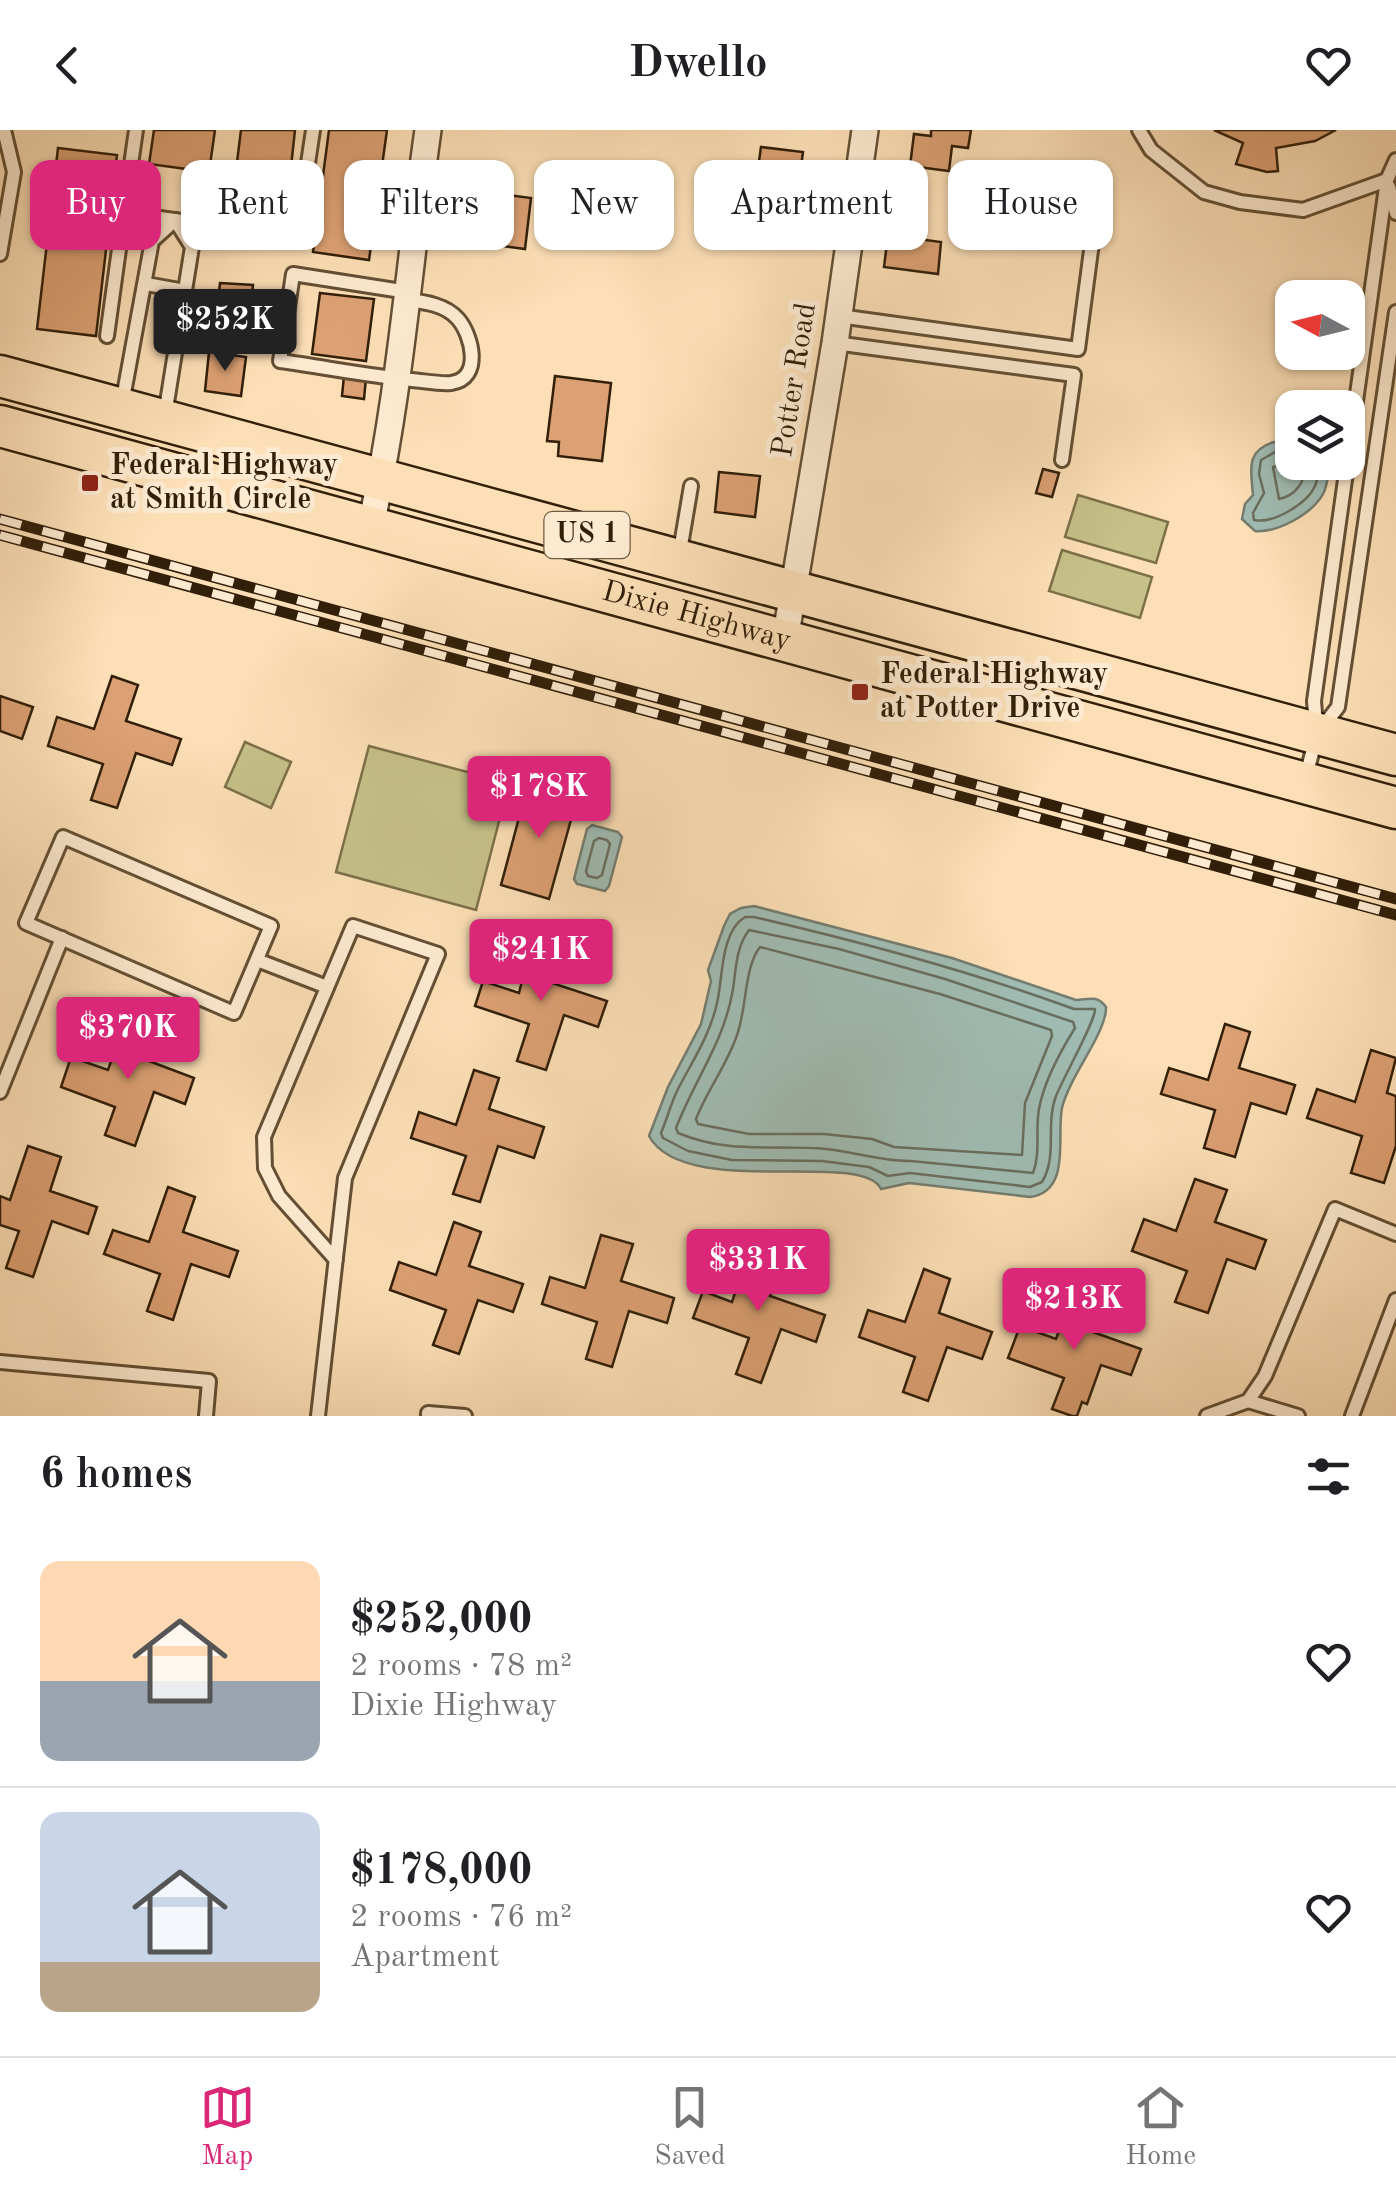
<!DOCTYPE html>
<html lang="en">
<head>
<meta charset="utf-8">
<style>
  :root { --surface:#fff; --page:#f6f6f6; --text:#202124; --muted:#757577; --line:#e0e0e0; --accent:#db2777 }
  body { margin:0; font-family:"Old Standard TT",serif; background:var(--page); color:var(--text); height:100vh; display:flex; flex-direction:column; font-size:38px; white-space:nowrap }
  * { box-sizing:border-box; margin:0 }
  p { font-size:32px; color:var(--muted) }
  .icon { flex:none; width:55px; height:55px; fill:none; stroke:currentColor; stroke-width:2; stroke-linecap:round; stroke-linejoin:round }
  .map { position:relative; height:1286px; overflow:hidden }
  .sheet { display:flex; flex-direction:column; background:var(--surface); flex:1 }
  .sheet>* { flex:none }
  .banner { position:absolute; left:30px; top:30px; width:1338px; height:90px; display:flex; gap:20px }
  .needle { width:65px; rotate:277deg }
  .controls { position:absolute; left:1275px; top:150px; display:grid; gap:20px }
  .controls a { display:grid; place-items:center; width:90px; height:90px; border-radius:20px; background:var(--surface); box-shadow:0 2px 8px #0004; font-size:50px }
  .price { position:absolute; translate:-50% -85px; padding:0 22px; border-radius:10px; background:var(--accent); color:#fff; font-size:32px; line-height:65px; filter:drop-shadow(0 2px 5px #0008) }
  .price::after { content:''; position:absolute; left:50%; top:60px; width:30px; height:22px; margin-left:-15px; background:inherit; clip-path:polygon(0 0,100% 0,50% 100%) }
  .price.on { background:#222; color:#fff }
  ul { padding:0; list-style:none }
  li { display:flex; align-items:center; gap:30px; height:250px; padding:0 40px }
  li+li { border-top:2px solid var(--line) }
  li span { display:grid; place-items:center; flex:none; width:280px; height:200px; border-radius:20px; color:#555 }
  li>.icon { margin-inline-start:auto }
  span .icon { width:120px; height:120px; fill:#fffc; stroke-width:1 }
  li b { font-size:42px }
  h2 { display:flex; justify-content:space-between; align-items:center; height:120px; padding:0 40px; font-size:42px }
  .pill { padding:0 35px; border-radius:20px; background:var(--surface); box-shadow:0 2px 8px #0004; font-size:35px; line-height:90px }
  .pill.on { background:var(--accent); color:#fff }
  header { display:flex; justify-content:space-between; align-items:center; height:130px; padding:0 40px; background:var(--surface); font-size:45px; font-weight:700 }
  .tab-bar { display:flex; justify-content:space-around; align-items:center; height:140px; border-top:2px solid var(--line); background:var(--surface); font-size:28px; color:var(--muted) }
  .tab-bar a { display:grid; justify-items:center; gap:5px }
  .tab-bar .on { color:var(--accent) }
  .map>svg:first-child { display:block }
  .green { fill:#c6c089; stroke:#7c7049; stroke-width:2.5 }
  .water { fill:#a0bcb3; stroke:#747d6f; stroke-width:2.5 }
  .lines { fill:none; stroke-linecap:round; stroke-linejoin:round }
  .shore { stroke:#696e5e; stroke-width:2.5 }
  .building { fill:#dba073; stroke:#321f09; stroke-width:2.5 }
  .lane-casing { stroke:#644f34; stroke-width:18 }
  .street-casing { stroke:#644f34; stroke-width:30 }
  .primary-casing { stroke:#321f09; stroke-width:45 }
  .lane { stroke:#fdead0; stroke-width:12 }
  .street { stroke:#fdead0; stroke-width:25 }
  .primary { stroke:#fcdfb6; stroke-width:40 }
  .rail-casing { stroke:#321f09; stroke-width:11 }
  .rail { stroke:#fdead0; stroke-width:8; stroke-dasharray:22; stroke-linecap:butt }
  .poi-dot { fill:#8f2418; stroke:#fdead0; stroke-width:4 }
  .labels { text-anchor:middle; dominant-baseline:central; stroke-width:10; stroke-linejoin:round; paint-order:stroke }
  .shield { fill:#fdead0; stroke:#6f5c45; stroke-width:2.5 }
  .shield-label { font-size:28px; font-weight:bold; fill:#321f09 }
  .street-label { font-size:30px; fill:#321f09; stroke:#fdead0 }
  .poi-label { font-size:30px; font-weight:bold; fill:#321f09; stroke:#fdead0; text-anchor:start }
</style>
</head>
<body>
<header><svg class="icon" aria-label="back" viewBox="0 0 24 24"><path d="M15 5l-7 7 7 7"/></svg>Dwello<svg class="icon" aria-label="heart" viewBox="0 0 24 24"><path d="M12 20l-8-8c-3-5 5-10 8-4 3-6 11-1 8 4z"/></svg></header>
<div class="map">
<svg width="1396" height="1286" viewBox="0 0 1396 1286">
  <rect width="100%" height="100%" fill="#fcdfb6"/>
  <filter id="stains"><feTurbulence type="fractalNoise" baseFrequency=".002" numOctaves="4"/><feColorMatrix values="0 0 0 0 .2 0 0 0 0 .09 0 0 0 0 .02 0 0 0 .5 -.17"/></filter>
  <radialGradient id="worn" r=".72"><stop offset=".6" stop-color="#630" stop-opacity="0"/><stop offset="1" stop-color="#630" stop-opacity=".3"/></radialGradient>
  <g class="green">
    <polygon points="1078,365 1168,392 1156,433 1065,407"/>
    <polygon points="1062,420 1152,447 1140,488 1049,461"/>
    <polygon points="245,612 291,632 271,678 225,657"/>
    <polygon points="369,616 509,653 476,780 336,742"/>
  </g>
  <g class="water">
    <path d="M1274,312H1292V332L1330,333C1328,343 1328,355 1323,364C1312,384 1277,403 1255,401L1242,389L1245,374L1253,365C1251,340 1245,321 1274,312Z"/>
    <polygon points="592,695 618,702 622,707 609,756 605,761 577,754 574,749 587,699"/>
    <path d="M754,776L952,828L1076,870C1090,869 1097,865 1106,877C1107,902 1069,947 1062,978C1056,1007 1072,1061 1030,1067L909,1053L881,1059C862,1019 684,1070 649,1006L668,957L701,894L711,851L708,840L724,796L730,784L741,778Z"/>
  </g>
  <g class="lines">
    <g class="shore">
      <path d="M1292,321L1275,322L1261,330L1259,344L1264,363L1253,383L1254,390C1273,394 1307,374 1315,356C1318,349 1319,340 1320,332"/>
      <path d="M1299,332L1273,337L1279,369C1295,366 1304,353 1306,337L1304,332"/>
      <polygon points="599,708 607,710 610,714 602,745 597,748 588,746 586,741 594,711"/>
      <path d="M745,787H754C862,812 970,841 1074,879H1095C1096,890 1063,948 1056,966C1045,994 1058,1026 1042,1052L1030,1057L910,1043L888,1046L869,1037L822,1031L732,1030L688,1021L663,1008L661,1003C667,989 671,973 678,959C693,930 710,905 717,873C723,849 720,802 745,787Z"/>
      <path d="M749,800L839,819L945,849L1073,892L1075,898C1060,922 1044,951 1039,979C1035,1000 1041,1022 1033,1043L911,1031C885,1032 855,1022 826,1019C773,1014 731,1025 678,1003L676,998C694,951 725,910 733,859C736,839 736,817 749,800Z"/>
      <path d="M760,817L940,864L1051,900L1052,906L1025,973L1022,1025L894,1017L872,1009L824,1004H749L698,994L696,989C707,960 727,935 737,905C747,878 744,837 760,817Z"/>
    </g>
  </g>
  <g class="building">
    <polygon points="154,0 215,0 209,42 149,34"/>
    <polygon points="241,0 295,0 290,46 236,40"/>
    <polygon points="329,0 387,0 369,130 313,122"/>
    <polygon points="931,0 971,0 968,18 952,16 949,41 910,36 914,4 931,6"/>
    <polygon points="1214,0 1336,0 1315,11 1276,18 1278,41 1267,42 1236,34 1243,13"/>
    <polygon points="761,17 803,22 797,65 755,60"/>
    <polygon points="58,18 117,25 96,206 37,199"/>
    <polygon points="486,62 531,68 525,119 480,113"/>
    <polygon points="888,105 941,112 938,144 884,137"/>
    <polygon points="220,153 253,155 247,213 214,209"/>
    <polygon points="320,163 374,169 366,231 312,224"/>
    <polygon points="209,222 246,227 241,266 205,261"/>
    <polygon points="344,246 366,248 364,269 342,266"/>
    <polygon points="555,246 611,253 602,331 558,326 559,312 547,311"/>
    <polygon points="1043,339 1059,343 1052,367 1036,363"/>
    <polygon points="719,342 760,346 755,387 715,382"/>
    <polygon points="112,546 138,555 126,591 181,609 172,635 136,623 117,678 91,670 103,634 48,616 57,587 94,599"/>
    <polygon points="0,566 33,577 22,609 0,601"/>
    <polygon points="528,654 577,668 549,769 501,755"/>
    <polygon points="533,807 564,817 552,853 607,871 598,897 564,885 546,940 517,931 529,894 475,876 483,851 519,863"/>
    <polygon points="127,885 154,894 141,928 194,948 185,974 154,962 135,1016 105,1005 115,977 61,957 71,927 108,940"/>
    <polygon points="1225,894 1250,902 1239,938 1295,955 1286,984 1251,973 1235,1027 1204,1018 1215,980 1161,964 1169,938 1208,950"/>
    <polygon points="1371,920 1396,928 1387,963 1396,966 1396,1016 1384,1053 1351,1043 1362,1006 1307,988 1317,959 1355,972"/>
    <polygon points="474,940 499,948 489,979 544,997 534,1028 498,1016 480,1072 453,1064 466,1026 411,1008 419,982 456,995"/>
    <polygon points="28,1016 61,1027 50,1061 97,1077 88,1104 52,1091 33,1147 6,1138 19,1101 0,1095 0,1066 10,1070"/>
    <polygon points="1195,1049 1227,1060 1215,1092 1266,1110 1255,1139 1227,1129 1208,1183 1175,1172 1187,1141 1132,1121 1144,1089 1176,1101"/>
    <polygon points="168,1057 195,1067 183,1102 238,1121 229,1147 191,1134 173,1190 147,1181 160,1144 104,1124 113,1100 149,1112"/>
    <polygon points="454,1092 481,1102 469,1136 523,1154 513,1182 478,1170 459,1224 433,1215 446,1180 390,1160 399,1132 436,1145"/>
    <polygon points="601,1105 633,1114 621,1151 674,1168 667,1193 629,1181 612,1237 586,1229 597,1192 542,1174 550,1147 585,1158"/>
    <polygon points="750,1118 783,1130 770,1166 825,1185 816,1212 781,1199 761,1253 736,1244 749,1208 693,1188 703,1161 732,1172"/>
    <polygon points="924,1139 950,1149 939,1183 992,1202 982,1229 947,1217 928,1271 903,1262 915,1227 859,1207 868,1180 905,1192"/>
    <polygon points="1075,1156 1100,1166 1087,1200 1141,1219 1131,1245 1101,1235 1087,1274 1082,1272 1077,1286 1072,1286 1052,1279 1064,1248 1008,1228 1020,1196 1056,1209"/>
  </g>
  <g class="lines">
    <defs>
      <g id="lane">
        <polyline points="136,0 124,83 297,107 313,0"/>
        <polyline points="1139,0 1151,20 1204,62 1240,72 1303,80 1387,50"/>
        <polyline points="1389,57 1396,83"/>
        <polyline points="0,124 14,42 4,0"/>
        <polyline points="146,154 185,161"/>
        <path d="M408,170C425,172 446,175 458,189C472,205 483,249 451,253C439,254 424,251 412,250C368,246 324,237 280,231L293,144L408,162"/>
        <polyline points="839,186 1078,219 1097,75"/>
        <polyline points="107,206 124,83"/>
        <polyline points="835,213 1074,245 1062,330"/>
        <polyline points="122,274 152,111 175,90"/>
        <polyline points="165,285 192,117 175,90"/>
        <polyline points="679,427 691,356"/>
        <polyline points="1316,595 1314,571 1387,50 1396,30"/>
        <polyline points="1306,646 1317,604 1338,577 1396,182"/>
        <polygon points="63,707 271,796 234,883 26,793"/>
        <polyline points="257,830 327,857"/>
        <polyline points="0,962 62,808"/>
        <polyline points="0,1232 209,1251 206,1286"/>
        <polyline points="1248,1271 1298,1286"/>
        <polyline points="318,1286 345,1048 438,824 353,796 264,1007 265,1038 279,1066 336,1130"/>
        <polyline points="428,1286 428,1283 465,1286"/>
        <polyline points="1207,1286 1248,1271 1265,1246 1335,1079 1396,1104"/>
        <polyline points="1352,1286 1396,1170"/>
      </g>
      <g id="street">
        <path d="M370,399C400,267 409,133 428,0"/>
        <polyline points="785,510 835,213 865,0"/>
      </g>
      <g id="primary">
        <polyline points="0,246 1396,625"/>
        <path id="s1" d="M0,296L1396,678"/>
      </g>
    </defs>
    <use href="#lane" class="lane-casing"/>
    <use href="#street" class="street-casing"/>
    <use href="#primary" class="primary-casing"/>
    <use href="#lane" class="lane"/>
    <use href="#street" class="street"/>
    <use href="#primary" class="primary"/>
    <defs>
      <g id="rail">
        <polyline points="0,389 1396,769"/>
        <polyline points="0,405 1396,785"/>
      </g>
    </defs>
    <use href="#rail" class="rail-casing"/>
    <use href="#rail" class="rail"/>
  </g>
  <g class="poi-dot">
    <rect x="80" y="343" width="20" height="20" rx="5"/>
    <rect x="850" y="552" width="20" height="20" rx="5"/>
  </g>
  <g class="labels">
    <rect class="shield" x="544.5" y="382" width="85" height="46" rx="8"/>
    <g class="shield-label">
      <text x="587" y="405">US 1</text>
    </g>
    <g class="street-label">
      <text transform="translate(795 250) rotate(-81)">Potter Road</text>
      <text stroke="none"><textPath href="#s1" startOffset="722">Dixie Highway</textPath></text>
    </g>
    <g class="poi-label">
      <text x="110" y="336">Federal Highway<tspan x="110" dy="34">at Smith Circle</tspan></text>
      <text x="880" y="545">Federal Highway<tspan x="880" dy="34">at Potter Drive</tspan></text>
    </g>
  </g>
  <rect width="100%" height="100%" filter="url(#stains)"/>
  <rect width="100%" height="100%" fill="url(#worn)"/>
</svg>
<div class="controls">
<a><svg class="needle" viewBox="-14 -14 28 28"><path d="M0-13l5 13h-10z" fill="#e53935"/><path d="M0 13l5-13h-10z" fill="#757577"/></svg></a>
<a><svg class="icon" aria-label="layers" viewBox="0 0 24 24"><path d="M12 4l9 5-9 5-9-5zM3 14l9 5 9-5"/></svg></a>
</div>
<b class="price on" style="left:225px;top:244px">$252K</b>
<b class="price" style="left:539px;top:711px">$178K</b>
<b class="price" style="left:541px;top:874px">$241K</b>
<b class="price" style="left:128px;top:952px">$370K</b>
<b class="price" style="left:758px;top:1184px">$331K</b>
<b class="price" style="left:1074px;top:1223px">$213K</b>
<div class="banner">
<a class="pill on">Buy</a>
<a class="pill">Rent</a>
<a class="pill">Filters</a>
<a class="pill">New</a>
<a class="pill">Apartment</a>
<a class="pill">House</a>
</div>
</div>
<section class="sheet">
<h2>6 homes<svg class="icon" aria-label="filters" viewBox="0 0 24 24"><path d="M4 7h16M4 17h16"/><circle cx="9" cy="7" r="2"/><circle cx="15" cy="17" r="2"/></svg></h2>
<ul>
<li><span style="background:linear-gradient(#ffd9b3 60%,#9aa5b1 0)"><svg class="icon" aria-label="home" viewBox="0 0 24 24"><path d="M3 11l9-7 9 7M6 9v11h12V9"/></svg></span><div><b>$252,000</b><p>2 rooms · 78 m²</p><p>Dixie Highway</p></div><svg class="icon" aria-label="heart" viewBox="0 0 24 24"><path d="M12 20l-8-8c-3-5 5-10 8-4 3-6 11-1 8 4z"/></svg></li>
<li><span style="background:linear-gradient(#c9d6e8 75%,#b9a48a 0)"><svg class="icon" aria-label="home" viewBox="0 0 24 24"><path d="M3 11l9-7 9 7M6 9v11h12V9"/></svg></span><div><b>$178,000</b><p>2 rooms · 76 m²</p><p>Apartment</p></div><svg class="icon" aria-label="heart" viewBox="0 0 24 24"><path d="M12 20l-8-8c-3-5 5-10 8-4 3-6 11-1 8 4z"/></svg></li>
</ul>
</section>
<nav class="tab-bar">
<a class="on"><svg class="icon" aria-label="map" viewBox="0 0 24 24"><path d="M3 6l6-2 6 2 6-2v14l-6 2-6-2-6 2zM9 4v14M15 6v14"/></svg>Map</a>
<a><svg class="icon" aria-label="saved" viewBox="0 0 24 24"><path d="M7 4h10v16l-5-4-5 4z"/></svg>Saved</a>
<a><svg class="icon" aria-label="home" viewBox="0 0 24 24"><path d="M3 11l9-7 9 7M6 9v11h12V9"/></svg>Home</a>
</nav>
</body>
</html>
